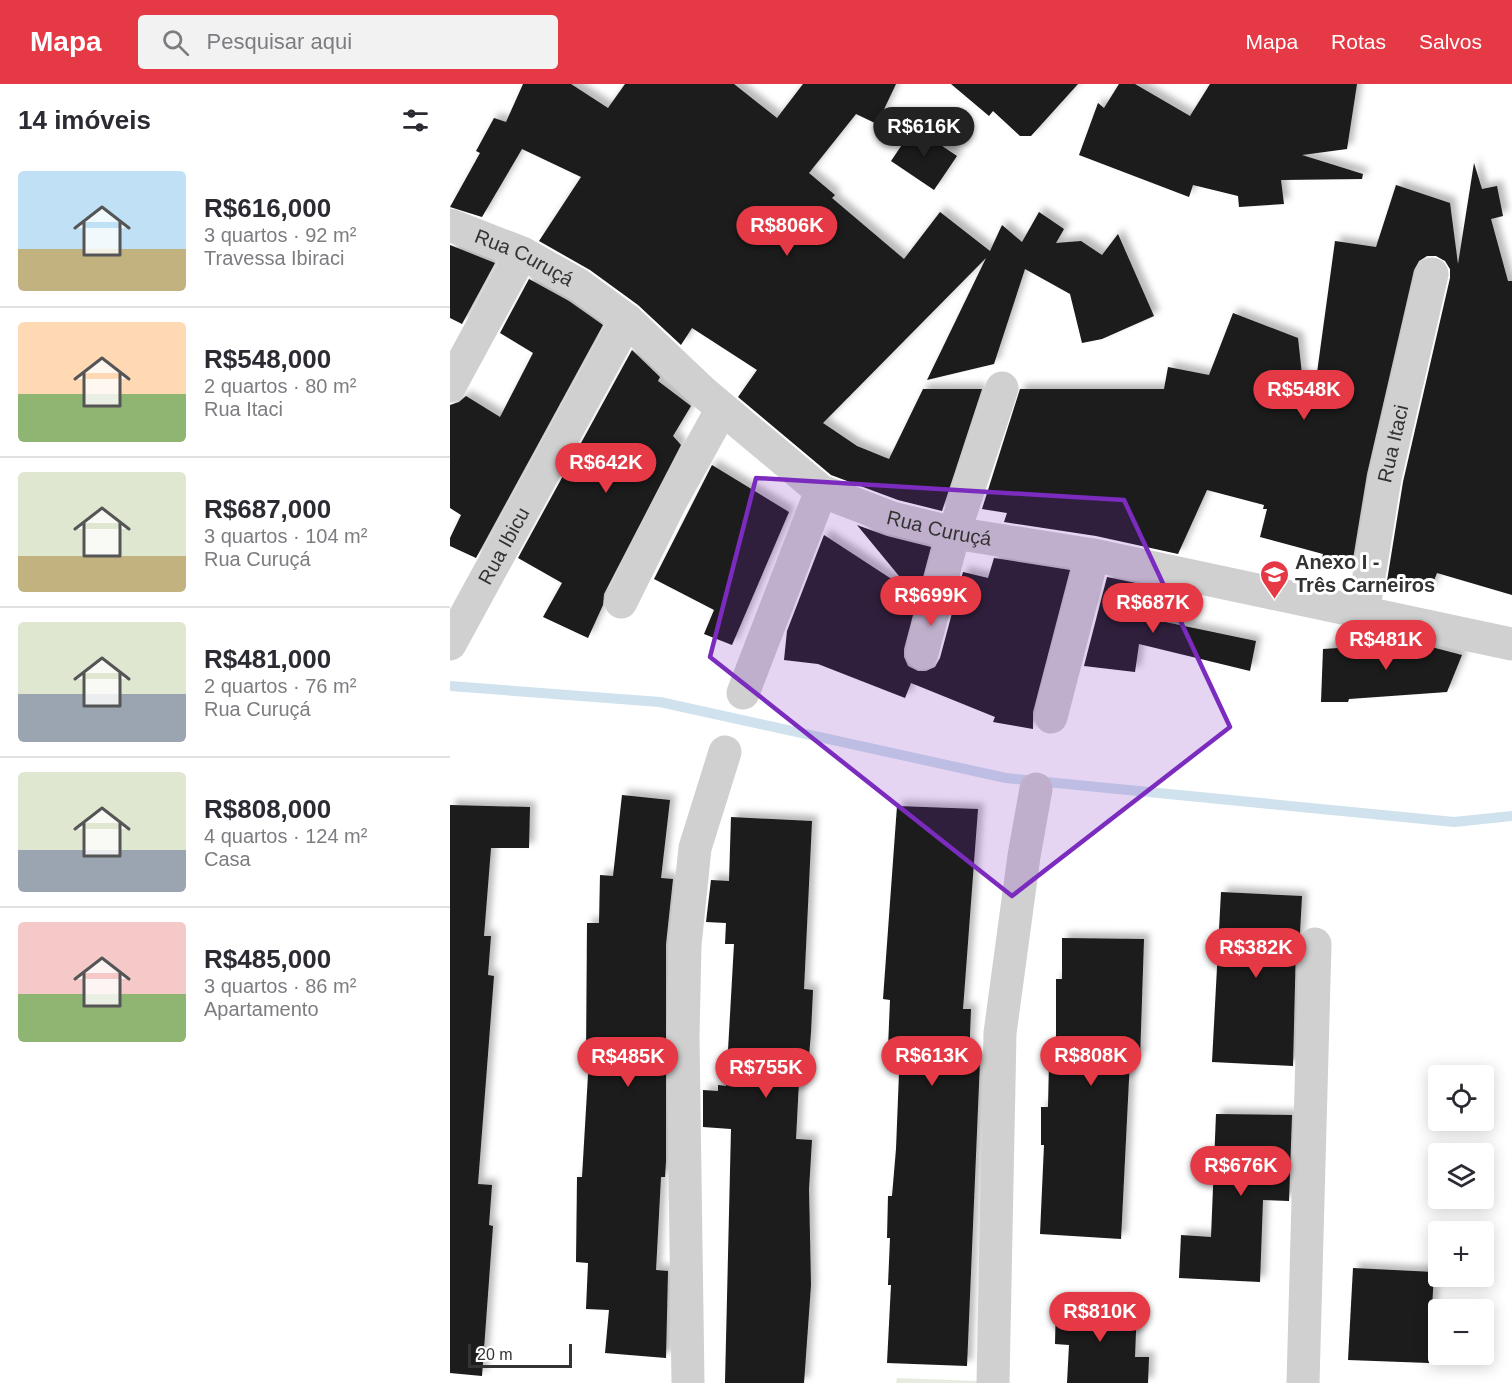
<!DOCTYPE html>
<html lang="pt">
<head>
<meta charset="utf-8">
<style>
  :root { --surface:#fff; --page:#f2f2f3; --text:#2b2b33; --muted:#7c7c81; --line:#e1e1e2; --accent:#e63946 }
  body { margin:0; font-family:Helvetica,sans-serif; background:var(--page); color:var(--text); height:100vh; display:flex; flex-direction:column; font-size:22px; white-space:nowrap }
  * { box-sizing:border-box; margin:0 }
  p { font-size:20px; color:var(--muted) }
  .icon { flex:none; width:33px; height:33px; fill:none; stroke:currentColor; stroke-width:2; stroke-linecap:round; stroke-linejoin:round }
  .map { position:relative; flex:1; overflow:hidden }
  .drawer { display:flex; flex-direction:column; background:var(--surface); width:450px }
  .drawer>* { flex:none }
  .fabs { position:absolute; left:978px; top:981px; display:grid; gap:12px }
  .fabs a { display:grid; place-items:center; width:66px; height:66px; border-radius:6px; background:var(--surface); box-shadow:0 3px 15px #0003; font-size:30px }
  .scale { position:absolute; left:18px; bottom:15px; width:104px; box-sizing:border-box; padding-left:6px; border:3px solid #333; border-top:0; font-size:16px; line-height:21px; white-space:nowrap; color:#333; -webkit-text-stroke:4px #fff; paint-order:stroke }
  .price { position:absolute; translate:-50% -51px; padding:0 14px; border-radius:21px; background:var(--accent); color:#fff; font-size:20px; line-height:39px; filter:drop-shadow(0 2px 3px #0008) }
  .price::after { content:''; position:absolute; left:50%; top:36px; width:18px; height:14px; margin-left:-9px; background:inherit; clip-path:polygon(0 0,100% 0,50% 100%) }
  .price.on { background:#222; color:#fff }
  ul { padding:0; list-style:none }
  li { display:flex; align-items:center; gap:18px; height:150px; padding:0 18px }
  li+li { border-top:2px solid var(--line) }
  li span { display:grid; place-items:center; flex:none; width:168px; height:120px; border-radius:6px; color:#555 }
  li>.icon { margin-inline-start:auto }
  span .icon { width:72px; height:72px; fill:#fffc; stroke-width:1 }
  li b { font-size:26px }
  h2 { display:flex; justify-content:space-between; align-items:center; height:72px; padding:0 18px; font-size:26px }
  header { display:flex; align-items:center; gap:36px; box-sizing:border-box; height:84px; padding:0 30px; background:var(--accent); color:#fff }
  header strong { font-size:28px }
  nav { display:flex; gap:33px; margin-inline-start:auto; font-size:21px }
  .search { width:420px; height:54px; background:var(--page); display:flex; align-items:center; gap:15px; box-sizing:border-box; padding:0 21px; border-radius:6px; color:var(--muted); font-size:22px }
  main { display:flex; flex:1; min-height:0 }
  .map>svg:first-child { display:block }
  .green { fill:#e6ecdf }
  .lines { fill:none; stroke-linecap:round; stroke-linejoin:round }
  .stream { stroke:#cfe2ee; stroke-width:10 }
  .building { fill:#1a1a1a; filter:url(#shadow) }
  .minor { stroke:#d0d0d0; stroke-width:33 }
  .marked { fill:#7b2cbf; fill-opacity:0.2; stroke:#7b2cbf; stroke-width:4.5; stroke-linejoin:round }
  .labels { text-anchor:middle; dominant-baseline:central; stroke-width:6; stroke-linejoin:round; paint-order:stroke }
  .street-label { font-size:20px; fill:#333; stroke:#fff }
  .poi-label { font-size:20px; font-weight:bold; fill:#333; stroke:#fff; text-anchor:start }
</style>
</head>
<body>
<header>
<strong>Mapa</strong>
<div class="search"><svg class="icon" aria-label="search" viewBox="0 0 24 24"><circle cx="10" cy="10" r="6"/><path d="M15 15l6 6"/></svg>Pesquisar aqui</div>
<nav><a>Mapa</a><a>Rotas</a><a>Salvos</a></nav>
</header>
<main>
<section class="drawer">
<h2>14 imóveis<svg class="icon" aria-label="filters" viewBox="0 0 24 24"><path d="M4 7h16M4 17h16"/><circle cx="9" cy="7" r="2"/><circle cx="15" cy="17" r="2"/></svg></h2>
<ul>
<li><span style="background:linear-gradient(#bfe0f5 65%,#c2b280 0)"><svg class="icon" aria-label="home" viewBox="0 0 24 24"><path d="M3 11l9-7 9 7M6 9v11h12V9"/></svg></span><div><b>R$616,000</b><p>3 quartos · 92 m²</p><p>Travessa Ibiraci</p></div></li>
<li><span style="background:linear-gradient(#ffd9b3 60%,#8fb573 0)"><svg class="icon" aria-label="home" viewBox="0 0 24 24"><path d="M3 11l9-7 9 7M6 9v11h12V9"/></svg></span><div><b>R$548,000</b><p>2 quartos · 80 m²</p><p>Rua Itaci</p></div></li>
<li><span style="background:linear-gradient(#dfe7d0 70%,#c2b280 0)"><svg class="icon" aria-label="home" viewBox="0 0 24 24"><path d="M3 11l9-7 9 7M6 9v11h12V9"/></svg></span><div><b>R$687,000</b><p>3 quartos · 104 m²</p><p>Rua Curuçá</p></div></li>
<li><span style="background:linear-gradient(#dfe7d0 60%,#9aa5b1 0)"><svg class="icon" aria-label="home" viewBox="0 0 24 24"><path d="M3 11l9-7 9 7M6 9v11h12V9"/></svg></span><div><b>R$481,000</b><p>2 quartos · 76 m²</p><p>Rua Curuçá</p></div></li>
<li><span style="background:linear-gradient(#dfe7d0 65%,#9aa5b1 0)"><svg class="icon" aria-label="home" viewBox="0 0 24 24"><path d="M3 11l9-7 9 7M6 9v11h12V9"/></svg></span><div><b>R$808,000</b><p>4 quartos · 124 m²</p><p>Casa</p></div></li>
<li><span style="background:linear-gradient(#f6c9c9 60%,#8fb573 0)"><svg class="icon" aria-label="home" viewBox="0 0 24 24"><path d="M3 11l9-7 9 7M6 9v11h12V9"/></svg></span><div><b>R$485,000</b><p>3 quartos · 86 m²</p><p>Apartamento</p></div></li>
</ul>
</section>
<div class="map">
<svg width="1062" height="1299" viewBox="0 0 1062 1299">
  <defs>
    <filter id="shadow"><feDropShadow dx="5.5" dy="-5.5" stdDeviation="3" flood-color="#0004"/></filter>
  </defs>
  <rect width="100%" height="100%" fill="#fff"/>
  <polygon class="green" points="447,1294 528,1297 528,1299 446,1299"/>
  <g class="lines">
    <polyline class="stream" points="0,602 210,618 556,694 1004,738 1062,732"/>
  </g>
  <g class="building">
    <polygon points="73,0 121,0 158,24 175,0 284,0 327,34 353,0 446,0 427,40 406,30 359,89 385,111 382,114 454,175 490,128 540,167 552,141 572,158 589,128 614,145 606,159 631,157 652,171 668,150 704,232 652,255 632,259 620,210 575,185 544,280 477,296 536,174 373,339 407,362 439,375 473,305 532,305 492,427 448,416 381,391 288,313 307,286 242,244 231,261 188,221 140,186 89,157 131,93 72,65 32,133 0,123 30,69 26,67 44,34 56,38"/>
    <polygon points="501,0 628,0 581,52 570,52 543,27 539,32"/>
    <polygon points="669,0 685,0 740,32 760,0 907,0 897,65 852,71 913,90 912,95 831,96 834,120 789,123 788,112 743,101 739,113 629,71 648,19 654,24"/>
    <polygon points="464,43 507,72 484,106 441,77"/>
    <polygon points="1024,79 1032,105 1047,102 1053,132 1041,135 1058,197 1062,197 1062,511 987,489 979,509 937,497 953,398 1000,194 1000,185 995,177 986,172 977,172 969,177 964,186 917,390 901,487 871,478 873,470 810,453 817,425 813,425 814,421 757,406 728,470 646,452 554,438 557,429 532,425 570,305 714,305 718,283 759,291 783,229 848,254 855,318 863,318 885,157 926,163 946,101 1000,119 1008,180"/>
    <polygon points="0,161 45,179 12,240 0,234"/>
    <polygon points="79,195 119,217 153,241 26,474 0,462 0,454 11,431 0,424 0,321 9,318 16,312 50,333 83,269 50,249"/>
    <polygon points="182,266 210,293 208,297 241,322 223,352 231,361 154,510 153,521 138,554 93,533 112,499 68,474"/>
    <polygon points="262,381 339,428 282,561 254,550 264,526 204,495"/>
    <polygon points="407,441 437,452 481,463 454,565 454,573 458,582 468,587 476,587 485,583 490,574 513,488 538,494 544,474 620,486 583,628 583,645 543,638 545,633 461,599 455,614 368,580 334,576 337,547 374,451 463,509"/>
    <polygon points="657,493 700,502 696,534 806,557 800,587 689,560 685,588 634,582"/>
    <polygon points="966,559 1012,571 997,608 899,615 898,618 871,618 873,565"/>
    <polygon points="172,711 220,716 211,794 223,795 216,860 216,1077 215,1093 211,1093 206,1186 218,1187 216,1274 155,1269 159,1226 136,1225 138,1179 126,1178 127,1093 132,1093 139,974 136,974 137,839 149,839 150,791 163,792"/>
    <polygon points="0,721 80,723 79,764 41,764 34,852 41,852 38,891 44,892 28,1100 42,1101 39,1141 43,1142 32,1292 0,1289"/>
    <polygon points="447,722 528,725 513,925 521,925 519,976 530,977 517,1282 437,1279 441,1201 438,1201 440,1154 437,1154 438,1112 442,1112 446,1065 450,964 438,964 440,916 433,915"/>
    <polygon points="281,733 362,737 354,905 363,906 361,948 357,997 349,997 346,1055 362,1056 359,1105 361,1201 354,1299 275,1299 281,1045 253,1043 253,1006 268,1007 268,1001 276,1002 284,860 275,860 276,839 256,838 261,796 279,797"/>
    <polygon points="771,808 852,812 850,849 846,859 843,982 762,978"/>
    <polygon points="612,854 694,855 690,975 680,975 671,1155 590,1150 594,1061 591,1061 591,1023 598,1023 599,978 606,978 606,895 612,895"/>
    <polygon points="766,1030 842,1031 839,1117 813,1116 810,1198 729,1194 731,1151 761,1153"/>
    <polygon points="903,1184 984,1188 979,1279 898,1276"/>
    <polygon points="606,1217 687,1221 685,1273 699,1273 698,1299 617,1299 619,1261 605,1260"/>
  </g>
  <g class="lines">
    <g class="minor">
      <path id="s1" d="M0,141L72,169L129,201L177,236L254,309L371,407L442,434L504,449L643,471L1062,560"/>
      <polyline points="0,302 72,169"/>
      <polyline points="171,518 221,417 272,325"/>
      <path id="s2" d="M913,529L935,394L982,190"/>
      <path id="s3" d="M0,560L177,236"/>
      <polyline points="472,569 504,449 552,304"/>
      <polyline points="293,609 371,407"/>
      <polyline points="601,633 643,471"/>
      <polyline points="238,1299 233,952 235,861 245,764 275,668"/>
      <polyline points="543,1299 550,949 574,772 586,705"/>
      <polyline points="853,1299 865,860"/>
    </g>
  </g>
  <path class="marked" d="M306,394L674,416L780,643L562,812L260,573Z"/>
  <defs>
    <symbol id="school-pin" viewBox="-11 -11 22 30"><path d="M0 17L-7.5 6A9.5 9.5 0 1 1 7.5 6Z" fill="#e63946" stroke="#fff"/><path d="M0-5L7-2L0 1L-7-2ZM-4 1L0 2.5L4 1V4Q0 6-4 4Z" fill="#fff"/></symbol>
  </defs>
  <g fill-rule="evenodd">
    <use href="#school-pin" x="808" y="474" width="33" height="45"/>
  </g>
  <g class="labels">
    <g class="street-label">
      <text stroke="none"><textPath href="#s1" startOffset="81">Rua Curuçá</textPath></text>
      <text stroke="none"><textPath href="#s2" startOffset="172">Rua Itaci</textPath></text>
      <text stroke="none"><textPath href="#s1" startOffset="585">Rua Curuçá</textPath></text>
      <text stroke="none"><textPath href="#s3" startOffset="112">Rua Ibicu</textPath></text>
    </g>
    <g class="poi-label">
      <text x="845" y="478">Anexo I -<tspan x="845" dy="23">Três Carneiros</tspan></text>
    </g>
  </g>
</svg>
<div class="fabs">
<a><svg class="icon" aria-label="locate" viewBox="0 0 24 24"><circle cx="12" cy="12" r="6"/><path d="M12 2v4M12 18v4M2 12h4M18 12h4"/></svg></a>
<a><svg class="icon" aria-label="layers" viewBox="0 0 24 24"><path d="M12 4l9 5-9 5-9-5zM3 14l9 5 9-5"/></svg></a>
<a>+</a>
<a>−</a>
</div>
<div class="scale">20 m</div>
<b class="price on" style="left:474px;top:74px">R$616K</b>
<b class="price" style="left:337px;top:173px">R$806K</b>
<b class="price" style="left:854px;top:337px">R$548K</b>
<b class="price" style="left:156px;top:410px">R$642K</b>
<b class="price" style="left:481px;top:543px">R$699K</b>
<b class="price" style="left:703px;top:550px">R$687K</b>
<b class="price" style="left:936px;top:587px">R$481K</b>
<b class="price" style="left:806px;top:895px">R$382K</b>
<b class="price" style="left:482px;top:1003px">R$613K</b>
<b class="price" style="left:641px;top:1003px">R$808K</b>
<b class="price" style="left:178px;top:1004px">R$485K</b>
<b class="price" style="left:316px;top:1015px">R$755K</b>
<b class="price" style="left:791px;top:1113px">R$676K</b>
<b class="price" style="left:650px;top:1259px">R$810K</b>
</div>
</main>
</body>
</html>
